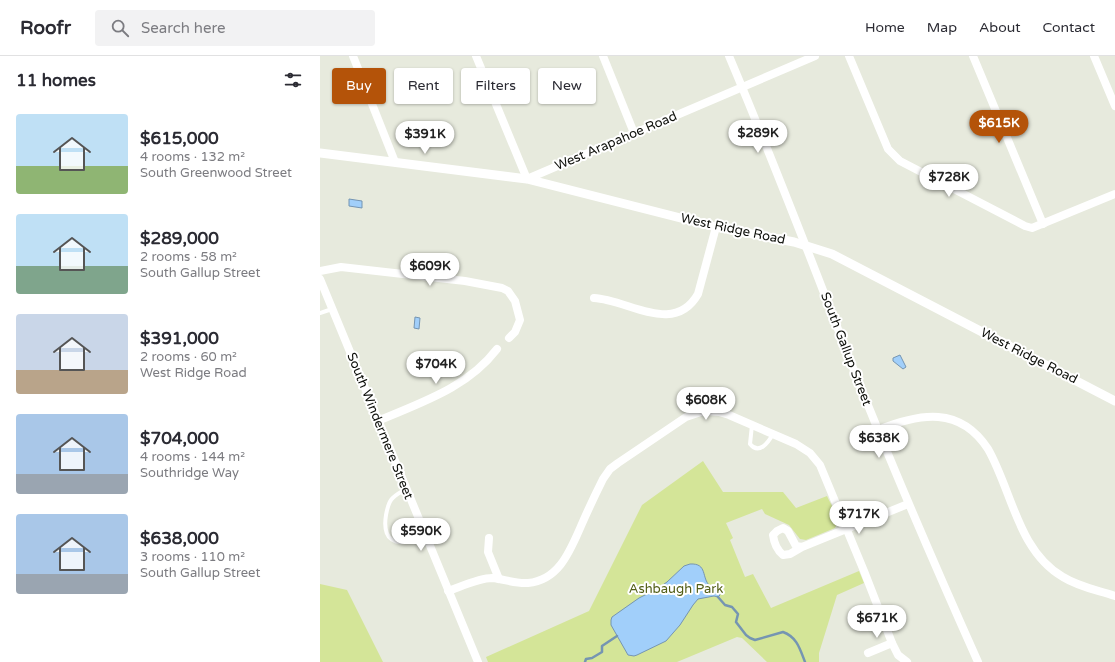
<!DOCTYPE html>
<html lang="en">
<head>
<meta charset="utf-8">
<style>
  :root { --surface:#fff; --page:#f2f2f3; --text:#2b2b33; --muted:#7c7c81; --line:#e1e1e2; --accent:#b45309 }
  body { margin:0; font-family:"Varela Round",sans-serif; background:var(--page); color:var(--text); height:100vh; display:flex; flex-direction:column; font-size:15px; white-space:nowrap }
  * { box-sizing:border-box; margin:0 }
  p { font-size:13px; color:var(--muted) }
  .icon { flex:none; width:22px; height:22px; fill:none; stroke:currentColor; stroke-width:2; stroke-linecap:round; stroke-linejoin:round }
  .map { position:relative; flex:1; overflow:hidden }
  .panel { display:flex; flex-direction:column; background:var(--surface); width:320px }
  .panel>* { flex:none }
  .hud { position:absolute; left:12px; top:12px; width:380px; height:36px; display:flex; gap:8px }
  .price { position:absolute; translate:-50% -34px; padding:0 9px; border-radius:14px; background:#fff; color:#222; font-size:13px; line-height:26px; filter:drop-shadow(0 1px 2px #0008) }
  .price::after { content:''; position:absolute; left:50%; top:24px; width:12px; height:9px; margin-left:-6px; background:inherit; clip-path:polygon(0 0,100% 0,50% 100%) }
  .price.active { background:var(--accent); color:#fff }
  ul { padding:0; list-style:none }
  li { display:flex; align-items:center; gap:12px; height:100px; padding:0 16px }
  li span { display:grid; place-items:center; flex:none; width:112px; height:80px; border-radius:4px; color:#555 }
  li>.icon { margin-inline-start:auto }
  span .icon { width:48px; height:48px; fill:#fffc; stroke-width:1 }
  li b { font-size:17px }
  h2 { display:flex; justify-content:space-between; align-items:center; height:48px; padding:0 16px; font-size:17px }
  .chip { padding:0 14px; border-radius:4px; background:var(--surface); box-shadow:0 1px 3px #0004; font-size:14px; line-height:36px }
  .chip.active { background:var(--accent); color:#fff }
  header { display:flex; align-items:center; gap:24px; box-sizing:border-box; height:56px; padding:0 20px; background:var(--surface); border-bottom:1px solid var(--line) }
  header strong { font-size:19px }
  nav { display:flex; gap:22px; margin-inline-start:auto; font-size:14px }
  .search { width:280px; height:36px; background:var(--page); display:flex; align-items:center; gap:10px; box-sizing:border-box; padding:0 14px; border-radius:4px; color:var(--muted); font-size:15px }
  main { display:flex; flex:1; min-height:0 }
  .map>svg:first-child { display:block }
  .green { fill:#d4e598 }
  .water { fill:#a1cffa; stroke:#7595b2 }
  .lines { fill:none; stroke-linecap:round; stroke-linejoin:round }
  .stream { stroke:#7595b2; stroke-width:2.5 }
  .service { stroke:#fff; stroke-width:4 }
  .minor { stroke:#fff; stroke-width:8 }
  .tertiary { stroke:#fff; stroke-width:9 }
  .labels { text-anchor:middle; dominant-baseline:central; stroke-width:4; stroke-linejoin:round; paint-order:stroke }
  .street-label { font-size:13px; fill:#0d0f0a; stroke:#fff }
  .park-label { font-size:13px; fill:#525e16; stroke:#fff }
</style>
</head>
<body>
<header>
<strong>Roofr</strong>
<div class="search"><svg class="icon" aria-label="search" viewBox="0 0 24 24"><circle cx="10" cy="10" r="6"/><path d="M15 15l6 6"/></svg>Search here</div>
<nav><a>Home</a><a>Map</a><a>About</a><a>Contact</a></nav>
</header>
<main>
<section class="panel">
<h2>11 homes<svg class="icon" aria-label="filters" viewBox="0 0 24 24"><path d="M4 7h16M4 17h16"/><circle cx="9" cy="7" r="2"/><circle cx="15" cy="17" r="2"/></svg></h2>
<ul>
<li><span style="background:linear-gradient(#bfe0f5 65%,#8fb573 0)"><svg class="icon" aria-label="home" viewBox="0 0 24 24"><path d="M3 11l9-7 9 7M6 9v11h12V9"/></svg></span><div><b>$615,000</b><p>4 rooms · 132 m²</p><p>South Greenwood Street</p></div></li>
<li><span style="background:linear-gradient(#bfe0f5 65%,#7fa58c 0)"><svg class="icon" aria-label="home" viewBox="0 0 24 24"><path d="M3 11l9-7 9 7M6 9v11h12V9"/></svg></span><div><b>$289,000</b><p>2 rooms · 58 m²</p><p>South Gallup Street</p></div></li>
<li><span style="background:linear-gradient(#c9d6e8 70%,#b9a48a 0)"><svg class="icon" aria-label="home" viewBox="0 0 24 24"><path d="M3 11l9-7 9 7M6 9v11h12V9"/></svg></span><div><b>$391,000</b><p>2 rooms · 60 m²</p><p>West Ridge Road</p></div></li>
<li><span style="background:linear-gradient(#a9c7e8 75%,#9aa5b1 0)"><svg class="icon" aria-label="home" viewBox="0 0 24 24"><path d="M3 11l9-7 9 7M6 9v11h12V9"/></svg></span><div><b>$704,000</b><p>4 rooms · 144 m²</p><p>Southridge Way</p></div></li>
<li><span style="background:linear-gradient(#a9c7e8 75%,#9aa5b1 0)"><svg class="icon" aria-label="home" viewBox="0 0 24 24"><path d="M3 11l9-7 9 7M6 9v11h12V9"/></svg></span><div><b>$638,000</b><p>3 rooms · 110 m²</p><p>South Gallup Street</p></div></li>
</ul>
</section>
<div class="map">
<svg width="795" height="606" viewBox="0 0 795 606">
  <rect width="100%" height="100%" fill="#e7eadd"/>
  <g class="green">
    <path d="M383,405L403,436H463L476,452L507,440C511,449 521,463 515,472L486,484L480,483L469,469L445,458L442,453L406,467L413,482L410,484L425,521L433,518L451,552L539,515L544,527L517,539L499,597V606H447L422,582L417,581L357,606H168L166,601L269,555L322,449Z"/>
    <polygon points="0,528 27,534 63,606 0,606"/>
  </g>
  <g class="water">
    <polygon points="29,143 42,145 42,152 29,150"/>
    <polygon points="95,261 100,262 99,273 94,272"/>
    <polygon points="580,299 586,311 583,313 573,305 573,302"/>
    <path d="M370,508C388,507 381,522 390,530C393,534 398,534 400,539L398,541L394,540L378,543L373,549L360,569L346,585L317,599L314,600L308,599L291,569V564L292,561L319,542L337,533L347,526L364,510Z"/>
  </g>
  <g class="lines">
    <g class="stream">
      <path d="M398,541L405,549L412,551L418,558L416,566L426,579L430,582L435,584L463,576C477,581 480,593 485,606"/>
      <polyline points="265,606 266,603 272,602 282,596 282,590 297,580"/>
    </g>
    <g class="service">
      <polyline points="0,257 12,253"/>
      <path d="M432,369L430,388C439,399 448,387 453,378"/>
      <path d="M86,433C81,436 74,439 71,444C68,448 67,454 66,459C64,471 65,486 81,486C89,487 98,482 105,479"/>
    </g>
    <g class="minor">
      <polyline points="33,0 75,106"/>
      <polyline points="156,0 207,123 495,0"/>
      <polyline points="283,0 314,77"/>
      <path d="M409,0C450,97 488,195 526,294C567,399 612,503 658,606"/>
      <polyline points="529,0 568,93 580,105 705,170 712,172 795,138"/>
      <polyline points="653,0 723,168"/>
      <polyline points="774,0 795,50"/>
      <polyline points="0,215 21,211 145,225 182,232 188,235 195,245 200,264 195,276 189,282"/>
      <polyline points="0,223 158,606"/>
      <path d="M274,242C309,244 354,280 378,238L396,171"/>
      <path d="M58,365C102,346 147,332 177,293"/>
      <path d="M558,374C600,357 640,350 668,393C692,435 698,495 743,521C759,531 777,534 795,540"/>
      <polyline points="169,482 168,496 179,523"/>
      <path d="M482,491L470,498L463,499C457,494 454,487 453,479L457,475L463,472L468,475L476,490L482,491L588,448"/>
      <path d="M128,535C140,531 159,522 172,522C184,523 195,528 208,527C239,524 250,495 261,470C268,454 275,439 283,423L290,413L298,407L366,361L384,355L399,356L409,359L476,388L490,397L500,409L544,515L572,587L578,599L587,606"/>
      <polyline points="548,597 572,587"/>
    </g>
    <polyline class="tertiary" points="0,97 207,123 396,171 474,186 512,198 795,345"/>
  </g>
  <g class="labels">
    <g class="street-label">
      <text transform="translate(296 85) rotate(-23)">West Arapahoe Road</text>
      <text transform="translate(413 173) rotate(12)">West Ridge Road</text>
      <text transform="translate(526 293) rotate(69)">South Gallup Street</text>
      <text transform="translate(709 300) rotate(27)">West Ridge Road</text>
      <text transform="translate(60 370) rotate(68)">South Windermere Street</text>
    </g>
    <g class="park-label">
      <text x="356" y="533">Ashbaugh Park</text>
    </g>
  </g>
</svg>
<b class="price active" style="left:679px;top:88px">$615K</b>
<b class="price" style="left:438px;top:98px">$289K</b>
<b class="price" style="left:105px;top:99px">$391K</b>
<b class="price" style="left:629px;top:142px">$728K</b>
<b class="price" style="left:110px;top:231px">$609K</b>
<b class="price" style="left:116px;top:329px">$704K</b>
<b class="price" style="left:386px;top:365px">$608K</b>
<b class="price" style="left:559px;top:403px">$638K</b>
<b class="price" style="left:539px;top:479px">$717K</b>
<b class="price" style="left:101px;top:496px">$590K</b>
<b class="price" style="left:557px;top:583px">$671K</b>
<div class="hud">
<a class="chip active">Buy</a>
<a class="chip">Rent</a>
<a class="chip">Filters</a>
<a class="chip">New</a>
</div>
</div>
</main>
</body>
</html>
